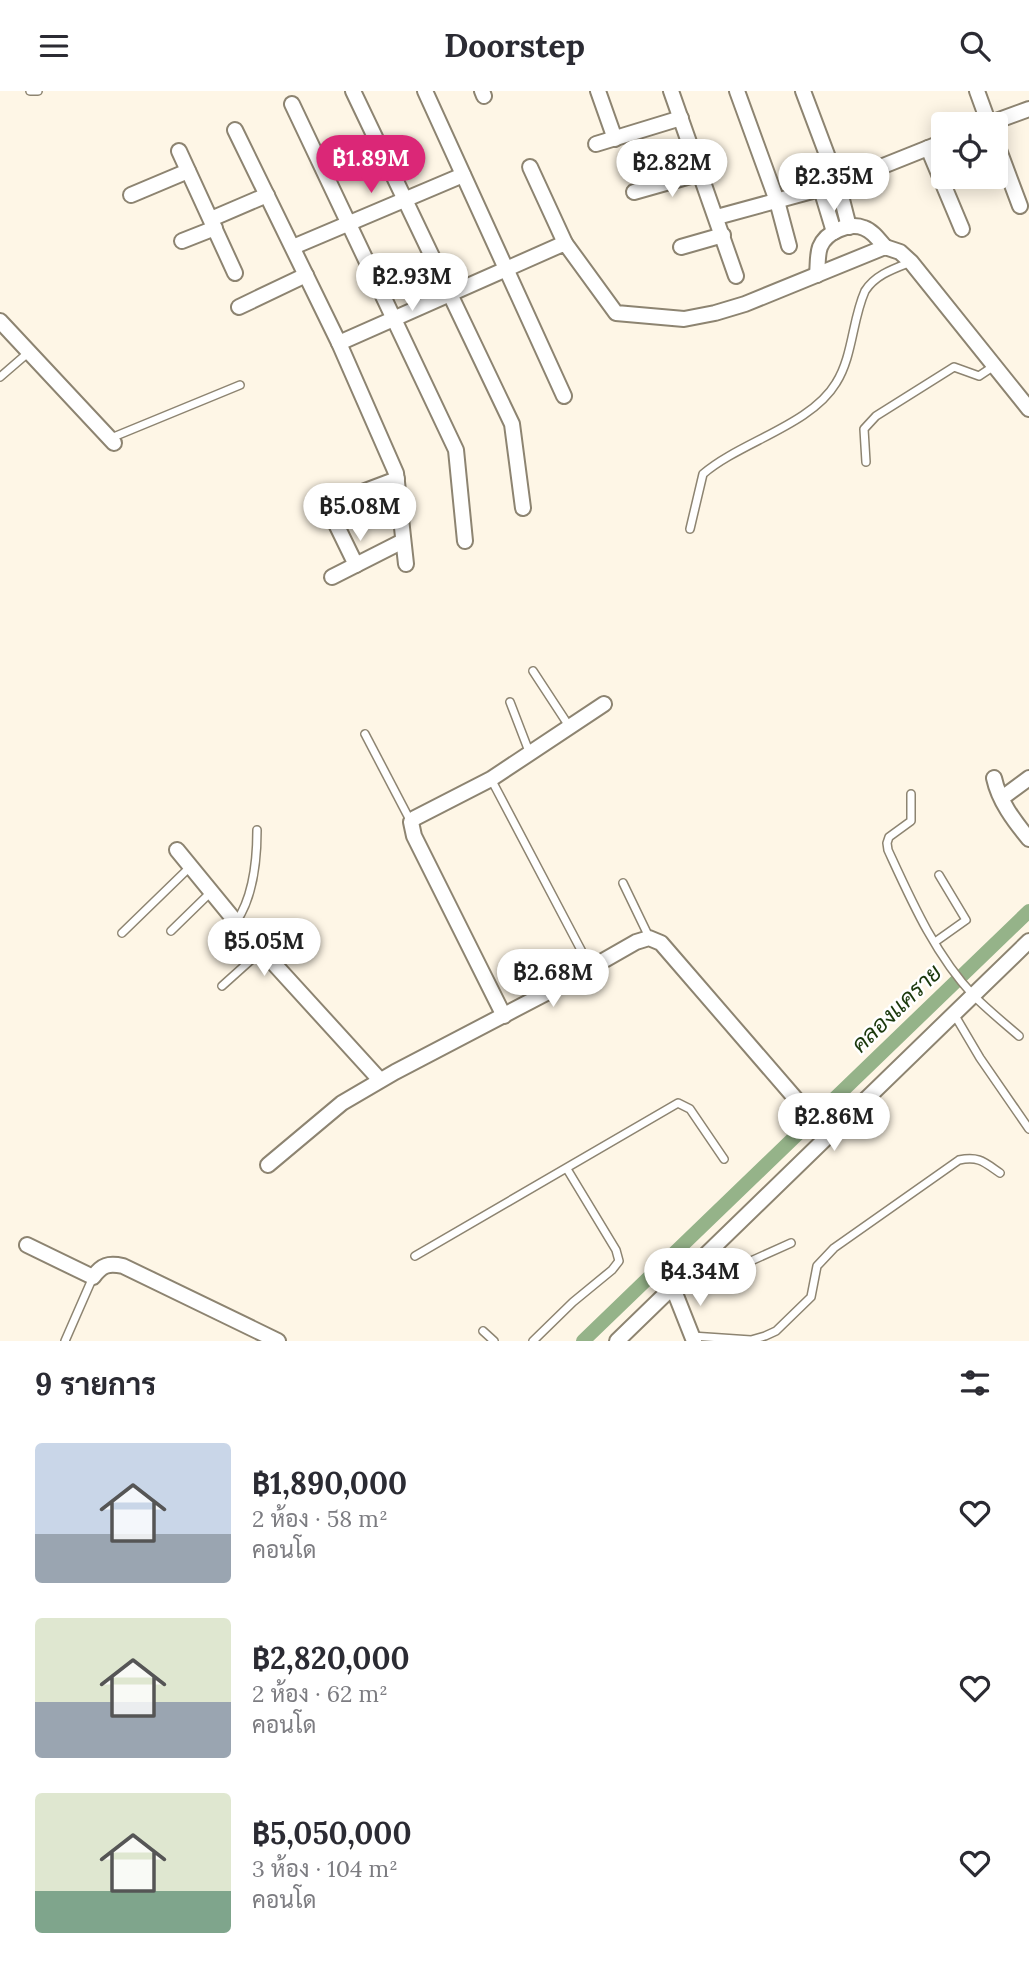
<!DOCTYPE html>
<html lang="th">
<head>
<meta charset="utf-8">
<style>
  :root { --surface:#fff; --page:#f7f7f7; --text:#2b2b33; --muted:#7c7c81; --accent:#db2777 }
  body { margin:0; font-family:Lora,Sarabun,serif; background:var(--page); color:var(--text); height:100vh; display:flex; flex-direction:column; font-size:26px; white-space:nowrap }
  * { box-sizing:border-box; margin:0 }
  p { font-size:23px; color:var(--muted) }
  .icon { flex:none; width:38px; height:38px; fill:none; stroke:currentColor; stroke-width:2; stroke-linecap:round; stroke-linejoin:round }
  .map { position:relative; height:1250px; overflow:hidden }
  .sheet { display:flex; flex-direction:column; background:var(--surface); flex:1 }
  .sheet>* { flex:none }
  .buttons { position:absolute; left:931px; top:21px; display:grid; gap:14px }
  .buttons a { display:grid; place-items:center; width:77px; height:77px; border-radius:7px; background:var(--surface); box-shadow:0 4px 18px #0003; font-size:35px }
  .price { position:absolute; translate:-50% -60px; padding:0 16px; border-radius:24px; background:#fff; color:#222; font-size:23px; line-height:46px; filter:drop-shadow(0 2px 4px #0008) }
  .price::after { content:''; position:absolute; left:50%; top:42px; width:21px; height:16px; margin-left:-10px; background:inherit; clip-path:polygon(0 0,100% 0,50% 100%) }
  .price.selected { background:var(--accent); color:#fff }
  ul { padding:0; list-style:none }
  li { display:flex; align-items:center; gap:21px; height:175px; padding:0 35px }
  li span { display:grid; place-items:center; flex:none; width:196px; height:140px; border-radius:7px; color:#555 }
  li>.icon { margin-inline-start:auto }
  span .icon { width:84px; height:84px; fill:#fffc; stroke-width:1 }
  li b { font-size:30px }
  h2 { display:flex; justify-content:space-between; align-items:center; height:84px; padding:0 35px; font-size:30px }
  header { display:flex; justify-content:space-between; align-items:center; height:91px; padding:0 35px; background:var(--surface); font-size:32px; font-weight:700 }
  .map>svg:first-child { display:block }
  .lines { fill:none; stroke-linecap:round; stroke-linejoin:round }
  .canal { stroke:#95b389; stroke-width:14 }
  .lane-casing { stroke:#8d8471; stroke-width:10 }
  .street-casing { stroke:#8d8471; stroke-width:18 }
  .lane { stroke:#fff; stroke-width:7 }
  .street { stroke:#fff; stroke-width:14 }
  .labels { text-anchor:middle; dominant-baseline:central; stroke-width:5; stroke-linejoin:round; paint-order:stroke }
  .water-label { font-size:23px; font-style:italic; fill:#1a380b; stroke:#fff }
</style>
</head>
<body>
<header><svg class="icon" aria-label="menu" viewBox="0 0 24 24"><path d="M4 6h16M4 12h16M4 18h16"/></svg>Doorstep<svg class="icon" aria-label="search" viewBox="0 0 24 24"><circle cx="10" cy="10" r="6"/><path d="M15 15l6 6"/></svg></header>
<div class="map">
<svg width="1029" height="1250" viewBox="0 0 1029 1250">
  <rect width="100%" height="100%" fill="#fef6e6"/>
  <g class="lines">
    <polyline class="canal" points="583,1250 1029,820"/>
    <defs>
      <g id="lane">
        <polyline points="30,0 38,0"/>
        <polyline points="0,286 29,261"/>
        <polyline points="111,347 240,294"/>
        <polyline points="866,371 864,338 876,325 954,276 979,285 994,275"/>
        <path d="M690,438L703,383C740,351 811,334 836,292C853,265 852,229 865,200C875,184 893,178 911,171"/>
        <polyline points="533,580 569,635"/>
        <polyline points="510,611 530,663"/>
        <polyline points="365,643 411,731"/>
        <polyline points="491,688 590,876"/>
        <path d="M911,703V730L889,746L887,752L888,759C911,809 935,864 974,905C988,919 1004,932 1019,945"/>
        <polyline points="623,792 649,846"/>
        <path d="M236,831C254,805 257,769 257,739"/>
        <polyline points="171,840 211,801"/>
        <polyline points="122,842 191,775"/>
        <polyline points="935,851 966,829 939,784"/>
        <polyline points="222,895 262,859"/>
        <polyline points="954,923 980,967 1029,1038"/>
        <polyline points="713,1156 733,1173 742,1174 791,1152"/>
        <polyline points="415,1165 678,1012 690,1018 724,1068"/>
        <polyline points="483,1240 494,1250"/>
        <path d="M692,1245L751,1249L765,1245L776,1240L811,1206L817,1175L834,1157L959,1069C979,1065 984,1071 1000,1082"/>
        <polyline points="65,1250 93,1186"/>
        <polyline points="533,1250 573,1211 612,1179 619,1170 616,1159 567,1078"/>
      </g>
      <g id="street">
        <polyline points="353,0 512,333 523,417"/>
        <polyline points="425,0 564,305"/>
        <polyline points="482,0 484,5"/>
        <polyline points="598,0 615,48"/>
        <polyline points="671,0 736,185"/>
        <polyline points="737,0 777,110 789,155"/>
        <polyline points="803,0 838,93 849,136"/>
        <polyline points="977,0 989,33"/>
        <polyline points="292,13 456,359 465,450"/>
        <polyline points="988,33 1029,18"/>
        <polyline points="235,39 339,252 396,382 406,473"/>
        <polyline points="996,51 1020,115"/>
        <polyline points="596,53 681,27"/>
        <polyline points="928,57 962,138"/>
        <polyline points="179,60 235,182"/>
        <polyline points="530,76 565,152"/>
        <polyline points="821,98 834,141"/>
        <polyline points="634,101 701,82"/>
        <polyline points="131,104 188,80"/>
        <polyline points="717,126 838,93 943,51"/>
        <polyline points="211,128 267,104"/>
        <polyline points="182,150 215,137"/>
        <polyline points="293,156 463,84"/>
        <polyline points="681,156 723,144"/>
        <path d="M817,184C818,175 817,164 820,156C826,141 849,131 864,137C873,140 879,149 885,156"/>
        <polyline points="239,216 306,184"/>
        <polyline points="0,230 114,352"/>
        <polyline points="339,252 565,152 616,222 684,228 715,222 745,213 885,156 900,161 911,171 1029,318"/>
        <polyline points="352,405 397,388"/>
        <polyline points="336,433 356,474"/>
        <polyline points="332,486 403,450"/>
        <path d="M994,687C999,710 1014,730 1029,748"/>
        <polyline points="1002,707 1029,687"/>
        <polyline points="177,759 236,831 380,989"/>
        <polyline points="504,925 414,745 411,731 415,727 491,688 604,613"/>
        <polyline points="268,1074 342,1012 395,981 552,899 636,851 649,847 661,852 827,1044"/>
        <path d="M27,1154L93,1186C102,1174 108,1172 123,1175L278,1250"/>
        <polyline points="673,1197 694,1250"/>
        <polyline points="617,1250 1029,850"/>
      </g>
    </defs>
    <use href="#lane" class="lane-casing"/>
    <use href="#street" class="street-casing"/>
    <use href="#lane" class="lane"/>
    <use href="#street" class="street"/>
  </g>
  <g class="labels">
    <g class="water-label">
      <text transform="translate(896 917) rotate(-44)">คลองเเคราย</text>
    </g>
  </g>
</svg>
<div class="buttons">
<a><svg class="icon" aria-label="locate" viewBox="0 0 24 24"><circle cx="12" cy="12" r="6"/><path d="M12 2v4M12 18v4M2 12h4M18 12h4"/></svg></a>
</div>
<b class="price selected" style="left:371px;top:104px">฿1.89M</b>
<b class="price" style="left:672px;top:108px">฿2.82M</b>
<b class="price" style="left:834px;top:122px">฿2.35M</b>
<b class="price" style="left:412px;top:222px">฿2.93M</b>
<b class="price" style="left:360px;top:452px">฿5.08M</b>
<b class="price" style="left:264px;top:887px">฿5.05M</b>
<b class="price" style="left:553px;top:918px">฿2.68M</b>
<b class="price" style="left:834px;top:1062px">฿2.86M</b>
<b class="price" style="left:700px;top:1217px">฿4.34M</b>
</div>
<section class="sheet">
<h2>9 รายการ<svg class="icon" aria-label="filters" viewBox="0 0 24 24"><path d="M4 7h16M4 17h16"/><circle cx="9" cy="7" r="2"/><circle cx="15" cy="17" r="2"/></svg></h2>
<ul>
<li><span style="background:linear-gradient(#c9d6e8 65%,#9aa5b1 0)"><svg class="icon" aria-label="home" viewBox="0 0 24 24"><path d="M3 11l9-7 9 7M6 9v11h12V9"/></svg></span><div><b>฿1,890,000</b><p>2 ห้อง · 58 m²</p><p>คอนโด</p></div><svg class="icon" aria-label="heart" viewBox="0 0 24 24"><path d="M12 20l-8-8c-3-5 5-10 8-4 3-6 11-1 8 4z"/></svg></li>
<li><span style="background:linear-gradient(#dfe7d0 60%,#9aa5b1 0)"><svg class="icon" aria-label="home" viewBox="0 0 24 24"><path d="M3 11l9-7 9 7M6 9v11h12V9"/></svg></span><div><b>฿2,820,000</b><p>2 ห้อง · 62 m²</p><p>คอนโด</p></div><svg class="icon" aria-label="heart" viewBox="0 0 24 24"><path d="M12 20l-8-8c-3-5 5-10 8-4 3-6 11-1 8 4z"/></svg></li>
<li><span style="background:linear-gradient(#dfe7d0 70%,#7fa58c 0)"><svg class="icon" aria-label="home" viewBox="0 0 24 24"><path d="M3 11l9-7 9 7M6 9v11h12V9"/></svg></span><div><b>฿5,050,000</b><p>3 ห้อง · 104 m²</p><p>คอนโด</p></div><svg class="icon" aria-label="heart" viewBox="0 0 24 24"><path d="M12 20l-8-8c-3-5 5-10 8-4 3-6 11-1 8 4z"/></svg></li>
</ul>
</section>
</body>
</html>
